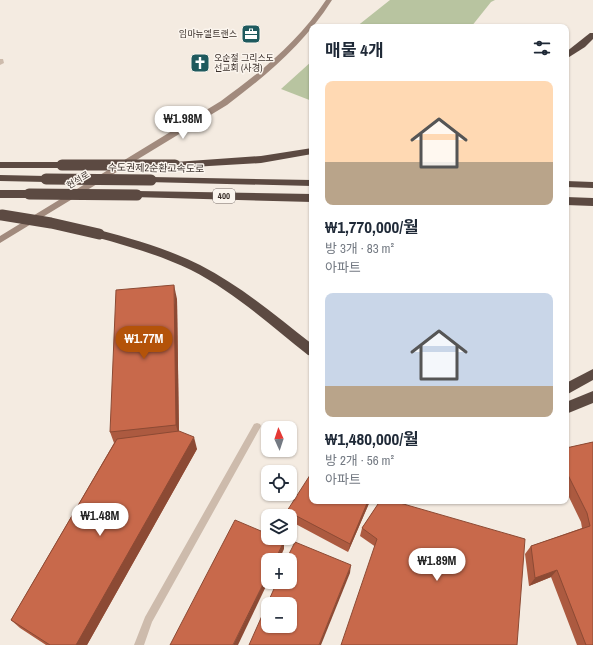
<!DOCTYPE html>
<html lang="ko">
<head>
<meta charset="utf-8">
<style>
  :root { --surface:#fff; --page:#f2f2f3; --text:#1f2937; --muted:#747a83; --accent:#b45309 }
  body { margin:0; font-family:"Archivo Narrow","Noto Sans KR",sans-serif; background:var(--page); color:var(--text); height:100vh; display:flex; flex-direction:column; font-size:15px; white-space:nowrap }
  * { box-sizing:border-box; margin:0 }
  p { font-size:13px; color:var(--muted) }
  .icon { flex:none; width:22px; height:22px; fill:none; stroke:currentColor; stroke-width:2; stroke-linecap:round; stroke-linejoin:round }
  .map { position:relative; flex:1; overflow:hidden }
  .side { position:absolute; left:309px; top:24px; width:260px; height:480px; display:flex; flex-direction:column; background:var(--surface); border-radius:8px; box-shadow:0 1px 3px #0004 }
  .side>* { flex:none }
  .needle { width:26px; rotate:357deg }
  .tools { position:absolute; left:261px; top:421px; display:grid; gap:8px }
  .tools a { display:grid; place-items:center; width:36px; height:36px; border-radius:8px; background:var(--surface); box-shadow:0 1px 3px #0004; font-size:20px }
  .price { position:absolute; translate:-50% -34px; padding:0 9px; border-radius:14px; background:#fff; color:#222; font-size:13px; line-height:26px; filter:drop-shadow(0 1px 2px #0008) }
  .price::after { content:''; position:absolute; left:50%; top:24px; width:12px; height:9px; margin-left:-6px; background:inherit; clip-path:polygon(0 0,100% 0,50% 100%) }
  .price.selected { background:var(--accent); color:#fff }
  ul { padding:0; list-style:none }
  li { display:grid; align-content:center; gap:8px; height:212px; padding:0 16px }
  li span { display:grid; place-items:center; height:124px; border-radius:8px; color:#555 }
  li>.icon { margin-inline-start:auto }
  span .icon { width:72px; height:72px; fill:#fffc; stroke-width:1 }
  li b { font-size:17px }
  h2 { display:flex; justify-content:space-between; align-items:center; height:48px; padding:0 16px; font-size:17px }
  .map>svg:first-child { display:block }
  .green { fill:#b8c4a0 }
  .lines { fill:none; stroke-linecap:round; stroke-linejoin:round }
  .lane { fill:#cdbbac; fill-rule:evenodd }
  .street { fill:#cdbbac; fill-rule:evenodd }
  .secondary { fill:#a18a7d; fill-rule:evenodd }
  .highway { fill:#5c4a42; fill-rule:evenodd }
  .highway-bridge-far1 { stroke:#5c4a42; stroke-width:9 }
  .highway-bridge { stroke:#5c4a42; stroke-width:11 }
  .wall { fill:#ac5a40 }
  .shaded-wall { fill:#8c4a34 }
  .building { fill:#c8694b; stroke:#8c4a34; fill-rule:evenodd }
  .labels { text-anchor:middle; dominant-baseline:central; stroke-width:3; stroke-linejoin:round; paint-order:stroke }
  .far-poi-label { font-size:9px; fill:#3b302b; stroke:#fbf5ee; text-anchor:end }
  .far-street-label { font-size:9px; fill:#3b302b; stroke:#fbf5ee }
  .shield { fill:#fbf5ee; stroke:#756b66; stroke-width:1 }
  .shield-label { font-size:9px; font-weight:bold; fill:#3b302b }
  .street-label { font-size:10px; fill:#3b302b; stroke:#fbf5ee }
</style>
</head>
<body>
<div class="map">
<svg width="593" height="645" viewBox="0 0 593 645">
  <rect width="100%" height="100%" fill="#f4ebe1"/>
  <g class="green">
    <polygon points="390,0 495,0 491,2 471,27 356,27"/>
    <polygon points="312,61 312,101 281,89"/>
  </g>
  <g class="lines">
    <polygon class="lane" points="257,423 260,424 261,426 260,428 152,622 144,645 134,645 145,617 254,424"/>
    <polygon class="street" points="0,59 3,59 4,63 0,65"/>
    <path class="secondary" d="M326,0H332C304,44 269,73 227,105L0,243V236L221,101C261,72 298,42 326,0Z"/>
    <g class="highway">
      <polygon points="590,33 593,33 593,39 585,47 566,59 566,52"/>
      <polygon points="312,148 312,154 261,163 175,168 170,165 175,162 261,156"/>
      <polygon points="0,162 62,162 67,165 62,168 0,168"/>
      <polygon points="0,175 46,176 51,179 46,182 0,181"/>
      <polygon points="151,177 312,180 312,186 147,182 146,180 147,178"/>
      <polygon points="566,181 593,182 593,188 566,187"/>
      <polygon points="0,190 29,190 33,192 34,194 33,196 29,198 0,198"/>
      <polygon points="137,191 312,194 312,202 133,197 132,195 133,193"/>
      <polygon points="566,197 593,198 593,206 566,205"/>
      <path d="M99,230C133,239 168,249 200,265C241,286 276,316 312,344V356L308,355C270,325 234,292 191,270C160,255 128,246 95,237L94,234L95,231Z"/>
      <polygon points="593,369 593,380 566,395 566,383"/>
      <polygon points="593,391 593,403 566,414 566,402"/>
    </g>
    <polyline class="highway-bridge-far1" points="62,165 175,165"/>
    <g class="highway-bridge">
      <polyline points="62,165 175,165"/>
      <polyline points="46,179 151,180"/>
      <polyline points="29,194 137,195"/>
      <polyline points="2,215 51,223 99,234"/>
    </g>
  </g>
  <g class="wall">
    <polygon points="177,299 179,432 197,449 87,645 46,645 20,628 11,620 114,443 110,432"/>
    <polygon points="593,442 593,645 577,645 551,577 529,586 525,554 531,546 582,528 581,522 566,491 566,448"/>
    <polygon points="370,501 348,552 290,521 290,516 287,516 287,511"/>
    <polygon points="380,501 517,645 360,536 362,528"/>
  </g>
  <g class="shaded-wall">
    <polygon points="174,285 177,299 179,437 176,425"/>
    <polygon points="194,437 197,449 87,645 76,645"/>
    <polygon points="368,501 370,501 348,552 350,544"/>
    <polygon points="284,541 284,549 279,560 275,560"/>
    <polygon points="351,565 350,573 321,645 319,645"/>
    <polygon points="557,570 551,577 529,586 535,578"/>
    <polygon points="268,574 268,582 238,645 233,645"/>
  </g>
  <g class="building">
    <polygon points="174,285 176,425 110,432 116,290"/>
    <polygon points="179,431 194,437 76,645 50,645 11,620 117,439"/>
    <polygon points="593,442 593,645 586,645 557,570 535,578 531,546 590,526 587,513 566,471 566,448"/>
    <polygon points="312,472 312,501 368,501 350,544 287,511"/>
    <polygon points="380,501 393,501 525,539 517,645 341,645 377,539 362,528"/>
    <polygon points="235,520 268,534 268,538 277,538 284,541 275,560 268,560 268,574 233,645 170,645"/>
    <path d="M295,542L351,565L319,645H249L277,582H290V560H286ZM268,604H290V626H268Z"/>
  </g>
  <defs>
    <symbol id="office-square" viewBox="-11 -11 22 22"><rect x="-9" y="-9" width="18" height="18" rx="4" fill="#1f5a5e" stroke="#fbf5ee"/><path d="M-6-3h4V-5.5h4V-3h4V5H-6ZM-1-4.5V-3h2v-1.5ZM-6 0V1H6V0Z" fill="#fff"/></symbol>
    <symbol id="church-square" viewBox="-11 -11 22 22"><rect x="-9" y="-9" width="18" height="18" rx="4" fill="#1f5a5e" stroke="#fbf5ee"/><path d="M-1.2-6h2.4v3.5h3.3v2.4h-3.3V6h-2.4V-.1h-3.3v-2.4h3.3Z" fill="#fff"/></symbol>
  </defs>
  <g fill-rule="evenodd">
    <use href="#office-square" x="240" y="23" width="22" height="22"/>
    <use href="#church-square" x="189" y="52" width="22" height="22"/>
  </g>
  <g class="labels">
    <g class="far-poi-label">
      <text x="237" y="34">임마뉴엘트랜스</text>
      <text x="214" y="58" text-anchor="start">오순절 그리스도<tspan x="214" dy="10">선교회 (사경)</tspan></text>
    </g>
    <g class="far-street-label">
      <text transform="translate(78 180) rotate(-31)">현석로</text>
    </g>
    <rect class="shield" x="213" y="189" width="22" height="14" rx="3"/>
    <g class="shield-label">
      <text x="224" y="196">400</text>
    </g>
    <g class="street-label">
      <text transform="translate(156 168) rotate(1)">수도권제2순환고속도로</text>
    </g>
  </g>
</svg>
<div class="tools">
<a><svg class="needle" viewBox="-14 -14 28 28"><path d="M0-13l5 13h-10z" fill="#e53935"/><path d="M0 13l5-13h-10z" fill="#747a83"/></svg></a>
<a><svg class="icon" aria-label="locate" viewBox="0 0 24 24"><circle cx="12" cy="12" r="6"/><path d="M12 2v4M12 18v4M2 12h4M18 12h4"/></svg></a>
<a><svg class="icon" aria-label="layers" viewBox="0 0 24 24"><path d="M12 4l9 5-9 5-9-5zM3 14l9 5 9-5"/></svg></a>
<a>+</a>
<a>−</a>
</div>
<b class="price" style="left:183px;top:140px">₩1.98M</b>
<b class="price selected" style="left:144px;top:360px">₩1.77M</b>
<b class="price" style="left:100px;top:537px">₩1.48M</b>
<b class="price" style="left:437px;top:582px">₩1.89M</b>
<section class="side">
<h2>매물 4개<svg class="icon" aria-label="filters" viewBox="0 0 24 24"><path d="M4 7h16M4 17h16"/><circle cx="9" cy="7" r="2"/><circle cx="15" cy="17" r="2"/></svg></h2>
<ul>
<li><span style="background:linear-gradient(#ffd9b3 65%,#b9a48a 0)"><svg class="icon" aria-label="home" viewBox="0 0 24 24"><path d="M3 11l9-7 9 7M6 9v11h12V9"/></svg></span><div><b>₩1,770,000/월</b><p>방 3개 · 83 m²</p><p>아파트</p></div></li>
<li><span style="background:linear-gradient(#c9d6e8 75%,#b9a48a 0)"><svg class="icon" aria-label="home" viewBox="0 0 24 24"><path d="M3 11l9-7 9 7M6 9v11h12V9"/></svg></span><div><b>₩1,480,000/월</b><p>방 2개 · 56 m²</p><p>아파트</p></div></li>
</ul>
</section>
</div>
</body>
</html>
